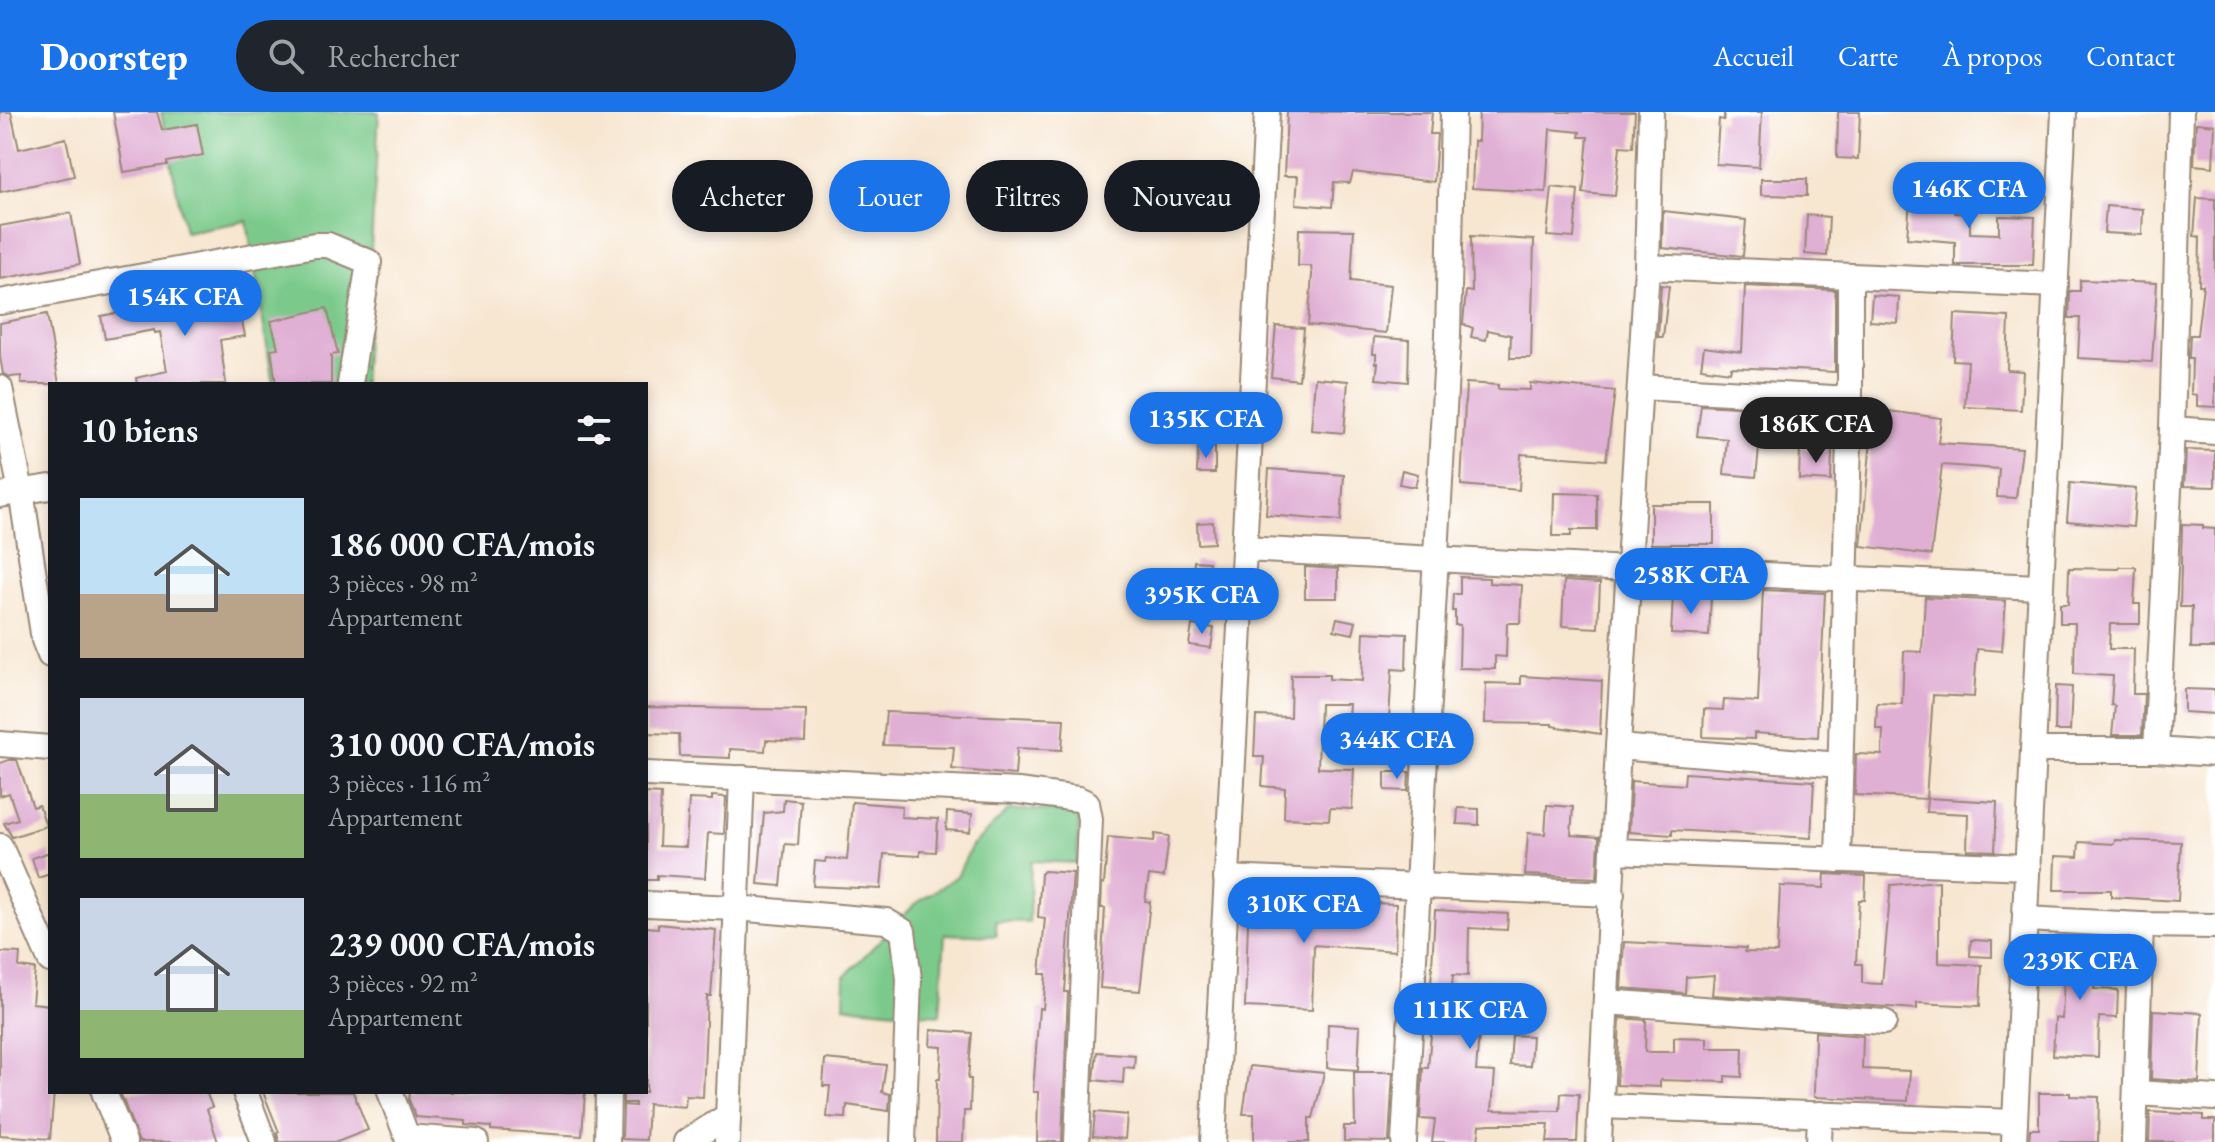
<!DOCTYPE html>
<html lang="fr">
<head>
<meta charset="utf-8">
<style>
  :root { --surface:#171b24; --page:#20242c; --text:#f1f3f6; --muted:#9ea1a6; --accent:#1a73e8 }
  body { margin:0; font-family:"EB Garamond",serif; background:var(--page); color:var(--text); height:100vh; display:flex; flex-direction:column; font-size:30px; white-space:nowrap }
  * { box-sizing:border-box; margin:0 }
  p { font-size:26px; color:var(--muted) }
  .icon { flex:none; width:44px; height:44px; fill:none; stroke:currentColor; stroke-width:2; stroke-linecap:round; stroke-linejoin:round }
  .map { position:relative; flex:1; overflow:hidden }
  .drawer { position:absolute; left:48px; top:270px; width:600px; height:712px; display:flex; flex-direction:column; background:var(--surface); border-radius:0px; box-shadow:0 4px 12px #0003 }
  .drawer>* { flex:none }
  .hud { position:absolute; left:672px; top:48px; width:760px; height:72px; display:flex; gap:16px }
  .price { position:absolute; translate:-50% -68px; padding:0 18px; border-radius:28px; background:var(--accent); color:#fff; font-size:26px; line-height:52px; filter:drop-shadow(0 2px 4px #0008) }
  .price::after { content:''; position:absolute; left:50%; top:48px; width:24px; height:18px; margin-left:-12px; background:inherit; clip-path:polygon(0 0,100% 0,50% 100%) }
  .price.on { background:#222; color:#fff }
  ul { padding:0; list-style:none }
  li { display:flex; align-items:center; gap:24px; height:200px; padding:0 32px }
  li span { display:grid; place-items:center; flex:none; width:224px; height:160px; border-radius:0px; color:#555 }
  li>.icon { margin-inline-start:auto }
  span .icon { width:96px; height:96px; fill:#fffc; stroke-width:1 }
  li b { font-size:34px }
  h2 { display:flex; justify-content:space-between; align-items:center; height:96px; padding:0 32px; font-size:34px }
  .tag { padding:0 28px; border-radius:36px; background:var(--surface); box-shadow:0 4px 12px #0003; font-size:28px; line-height:72px }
  .tag.on { background:var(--accent); color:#fff }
  header { display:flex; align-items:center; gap:48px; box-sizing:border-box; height:112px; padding:0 40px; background:var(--accent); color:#fff }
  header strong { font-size:38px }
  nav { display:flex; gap:44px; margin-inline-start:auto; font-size:28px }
  .search { width:560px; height:72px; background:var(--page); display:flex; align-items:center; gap:20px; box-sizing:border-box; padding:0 28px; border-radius:44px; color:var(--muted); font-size:30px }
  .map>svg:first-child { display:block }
  .green { fill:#7bca8b; stroke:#5b7a54; stroke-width:2 }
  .building { fill:#e0afd4 }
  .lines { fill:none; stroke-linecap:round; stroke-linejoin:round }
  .minor-casing { stroke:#987; stroke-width:28 }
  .minor { stroke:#fff; stroke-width:24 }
</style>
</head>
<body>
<header>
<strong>Doorstep</strong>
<div class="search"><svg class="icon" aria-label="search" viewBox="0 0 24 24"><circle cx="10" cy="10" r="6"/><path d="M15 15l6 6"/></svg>Rechercher</div>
<nav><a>Accueil</a><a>Carte</a><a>À propos</a><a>Contact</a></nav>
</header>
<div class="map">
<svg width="2215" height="1030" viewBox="0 0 2215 1030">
  <rect width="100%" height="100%" fill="#fff"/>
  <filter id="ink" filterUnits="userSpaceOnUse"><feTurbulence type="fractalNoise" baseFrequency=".0125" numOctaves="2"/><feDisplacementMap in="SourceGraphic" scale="16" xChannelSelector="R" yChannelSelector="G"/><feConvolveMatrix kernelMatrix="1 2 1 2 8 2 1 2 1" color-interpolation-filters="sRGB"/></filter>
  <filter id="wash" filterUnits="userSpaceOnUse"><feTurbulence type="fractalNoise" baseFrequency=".006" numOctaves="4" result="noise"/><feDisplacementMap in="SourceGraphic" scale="32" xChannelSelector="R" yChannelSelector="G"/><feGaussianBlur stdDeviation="1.8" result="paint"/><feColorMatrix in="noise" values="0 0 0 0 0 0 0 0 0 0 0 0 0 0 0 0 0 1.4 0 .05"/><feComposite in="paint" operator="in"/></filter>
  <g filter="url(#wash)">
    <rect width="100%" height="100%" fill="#f7e6d0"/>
    <g class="green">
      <polygon points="161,0 379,0 363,272 273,272 247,109 185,120"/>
      <polygon points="1009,698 1079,698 1077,751 1031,749 1029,810 996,809 996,824 945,822 940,903 844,894 845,864 914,793 957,764 971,735"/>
    </g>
    <g id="blocks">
      <g class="building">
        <polygon points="0,0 11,0 19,37 66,26 74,64 0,80"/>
        <polygon points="113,0 157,0 162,18 197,12 203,43 167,50 167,53 124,60"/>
        <polygon points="1287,0 1432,0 1430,22 1437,22 1434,70 1353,60 1350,71 1334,70 1332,95 1296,92 1298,64 1284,64"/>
        <polygon points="1479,0 1635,0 1633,35 1620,34 1615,84 1583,81 1588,25 1579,25 1580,20 1550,17 1546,80 1472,76 1474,29 1478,29"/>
        <polygon points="1724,0 1762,0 1759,55 1716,52 1719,7 1724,8"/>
        <polygon points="1838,0 1860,0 1858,47 1837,46"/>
        <polygon points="2196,11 2215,13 2213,55 2194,53"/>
        <polygon points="1761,67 1807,67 1807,84 1761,83"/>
        <polygon points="1911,74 1957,76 1955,101 1970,102 1970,121 1999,122 1999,104 2035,105 2033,153 1955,153 1955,130 1907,126"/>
        <polygon points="1552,75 1578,78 1574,126 1547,124"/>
        <polygon points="2197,86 2215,87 2215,295 2197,294 2197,283 2191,282 2192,246 2189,246 2190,223 2197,223 2203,173 2199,173 2200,125 2194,124"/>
        <polygon points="2106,94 2143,97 2142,123 2104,121"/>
        <polygon points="1663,99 1746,108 1743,144 1662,136"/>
        <polygon points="71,101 80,152 0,167 0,114"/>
        <polygon points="1807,103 1829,105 1827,144 1805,142"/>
        <polygon points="1299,117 1354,118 1351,169 1391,173 1386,221 1308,213 1312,163 1311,154 1298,154"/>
        <polygon points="1471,124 1534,128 1531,246 1510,246 1511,223 1488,218 1486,228 1471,225 1473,216 1463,212 1466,179 1472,180"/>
        <polygon points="2080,168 2157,171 2152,250 2078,246 2080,206 2069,206 2070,179 2080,179"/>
        <polygon points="1661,173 1669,174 1663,225 1658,225"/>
        <polygon points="1745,174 1835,178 1835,260 1731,255 1730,260 1701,256 1704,235 1742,240"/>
        <polygon points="237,183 245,224 220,228 226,272 137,272 136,266 167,259 160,220 155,221 154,218 105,227 101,204 128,199 129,202"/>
        <polygon points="1872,183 1899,185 1898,211 1870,209"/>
        <polygon points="327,196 338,242 331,243 331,272 276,272 271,237 278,236 271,209"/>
        <polygon points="47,202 59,272 21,272 21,264 10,265 3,262 0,245 0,211"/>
        <polygon points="1955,202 2009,205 2007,258 2023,259 2021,298 1965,295 1968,249 1953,248"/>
        <polygon points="1276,214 1304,216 1299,268 1271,265"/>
        <polygon points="1374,225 1409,228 1408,270 1376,267 1378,251 1376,251 1376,242 1373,242"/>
        <polygon points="1315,266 1348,269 1344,321 1311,318"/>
        <polygon points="1466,271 1498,273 1498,277 1530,278 1530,271 1615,279 1606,348 1521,342 1519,378 1461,373"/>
        <polygon points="1701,293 1805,299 1802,323 1761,318 1756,365 1724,362 1727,327 1697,324"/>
        <polygon points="1874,297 1941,306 1938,331 2022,336 2016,386 1997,385 1999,357 1942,353 1931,443 1861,434"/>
        <polygon points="1198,334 1215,334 1215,361 1197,361"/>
        <polygon points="1800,337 1832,339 1831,369 1799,367"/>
        <polygon points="2186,338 2215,339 2215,375 2184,374"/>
        <polygon points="1269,357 1344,363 1341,409 1266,403"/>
        <polygon points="1402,358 1418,362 1415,375 1399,372"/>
        <polygon points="2070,371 2136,377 2133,415 2067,409"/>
        <polygon points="1554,381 1597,382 1597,418 1571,418 1571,424 1553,424"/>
        <rect x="1651" y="392" width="63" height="40"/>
        <polygon points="1213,410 1214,431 1198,432 1197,411"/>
        <polygon points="2182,412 2203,413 2203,416 2215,417 2215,536 2191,536 2192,495 2180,495"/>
        <polygon points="1194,449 1209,450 1208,490 1193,489"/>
        <polygon points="1305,455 1338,457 1338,486 1305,486"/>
        <polygon points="2120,455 2136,455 2134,492 2140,492 2140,512 2110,512 2109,537 2134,537 2133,582 2144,582 2142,623 2112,623 2115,594 2111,593 2113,564 2074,562 2075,511 2060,511 2060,492 2068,492 2069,456 2119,457"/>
        <polygon points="1460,465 1489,466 1489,471 1522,473 1520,511 1507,511 1506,545 1495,544 1495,557 1459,556 1460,513 1455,513 1455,499 1452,499 1453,482 1460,482"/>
        <polygon points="1564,469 1600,471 1598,516 1562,514"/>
        <polygon points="1763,478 1825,481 1818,625 1754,621 1754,627 1703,625 1704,597 1723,598 1724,588 1758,590"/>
        <polygon points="1673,483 1711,485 1709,524 1671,522"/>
        <polygon points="1925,485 2006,489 2002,539 1977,537 1974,585 1933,583 1926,687 1855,683 1856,642 1882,643 1883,617 1876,617 1877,591 1902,592 1904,539 1922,540"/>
        <polygon points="1337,506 1356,510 1353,522 1334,518"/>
        <polygon points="1192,513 1214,516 1211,536 1189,533"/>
        <polygon points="1364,520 1407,522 1406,558 1392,557 1389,607 1348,604 1349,592 1320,592 1318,656 1354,657 1352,697 1330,696 1329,708 1284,706 1285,676 1262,674 1264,645 1254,645 1256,604 1290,605 1291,563 1329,563 1329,567 1362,569"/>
        <polygon points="1521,564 1602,569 1600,622 1552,614 1552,612 1485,611 1486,571 1521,572"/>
        <polygon points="2056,574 2072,575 2070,619 2055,619"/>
        <polygon points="2184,577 2215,578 2215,602 2184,600"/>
        <polygon points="646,595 806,598 805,630 766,628 765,639 730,637 730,646 680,644 679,622 646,621"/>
        <polygon points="886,600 1064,607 1062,638 1017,636 1015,663 952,657 954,635 883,633"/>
        <polygon points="9,648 17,648 33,695 39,693 46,714 12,725 4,711 18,707 9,681 0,684 0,651"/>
        <polygon points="1385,660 1409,660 1408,679 1385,678"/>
        <polygon points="1685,661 1814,669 1811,726 1672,718 1672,723 1629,720 1631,669 1684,673"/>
        <polygon points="646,681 661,682 659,734 686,735 689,687 712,688 712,684 726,685 724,722 708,721 705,766 657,763 657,768 646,768"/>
        <polygon points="1927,686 1997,690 1995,739 1967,738 1968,702 1926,700"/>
        <polygon points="784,687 801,689 798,733 785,732 781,774 758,772 764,701 783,699"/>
        <polygon points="852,690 902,694 901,705 938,707 936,740 920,739 920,744 884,742 881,777 813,774 815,749 825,750 826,746 847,748"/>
        <polygon points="1547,693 1573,695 1571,723 1599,725 1597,766 1525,763 1528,721 1545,722"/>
        <polygon points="1458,696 1479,697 1479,713 1457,712"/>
        <polygon points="947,700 972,702 970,720 946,718"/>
        <polygon points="1155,722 1169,724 1164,765 1149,763 1145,789 1150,790 1140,879 1100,876 1105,796 1101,796 1102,772 1104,772 1108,725 1154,729"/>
        <polygon points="2115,728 2181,730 2178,789 2111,785 2111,778 2054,778 2055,744 2078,745 2079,730 2114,732"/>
        <polygon points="50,740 50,762 38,766 32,746"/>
        <polygon points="1044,759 1073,761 1065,880 1068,880 1062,1030 1037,1030 1038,980 1033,980 1039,896 1043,897 1046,862 1040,862 1045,806 1038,805 1041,762"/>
        <polygon points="1825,762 1866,764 1865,788 1859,788 1856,852 1862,852 1862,871 1882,872 1891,773 1939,769 1939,851 1982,853 1980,894 1917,891 1917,897 1712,883 1714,863 1686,865 1685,881 1621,876 1624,830 1746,836 1745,840 1777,841 1780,774 1824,776"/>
        <polygon points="1249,782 1316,785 1315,804 1348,807 1349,790 1396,792 1395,839 1314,833 1312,898 1245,895"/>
        <polygon points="1435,798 1508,802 1507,818 1469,816 1468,864 1453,863 1448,920 1479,922 1476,959 1495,960 1492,998 1560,999 1561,981 1579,982 1577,1030 1547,1030 1549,1012 1490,1012 1480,1013 1478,1030 1432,1030 1435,1008 1420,1007 1423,956 1428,956 1432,911 1429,911"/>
        <polygon points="658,812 716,818 711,884 707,884 703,985 686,984 685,995 648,992 646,1028 622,1027 623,993 635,994 635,991 623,991 623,980 646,980 646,815 658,816"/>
        <polygon points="1971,828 1992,829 1992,845 1970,844"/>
        <polygon points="2054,832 2096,834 2094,877 2118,878 2117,906 2099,905 2098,945 2053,943 2055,906 2062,907 2064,866 2063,860 2052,860"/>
        <polygon points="0,840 20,841 19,855 35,857 32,891 50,893 50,980 54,980 50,1027 0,1023"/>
        <polygon points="2153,898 2202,901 2199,970 2151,967"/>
        <polygon points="1620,906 1646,908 1645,940 1674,940 1674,925 1707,926 1707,936 1743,936 1742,965 1725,964 1725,970 1660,968 1660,975 1617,973"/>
        <polygon points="1328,912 1360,914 1358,958 1327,956"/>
        <polygon points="931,918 972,921 968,967 971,967 970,999 964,999 963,1030 936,1030 937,967 940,967 942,935 930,934"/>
        <polygon points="1815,920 1863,924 1862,957 1910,959 1908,989 1814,985"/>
        <polygon points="1512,923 1532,924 1530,954 1510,953"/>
        <polygon points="1097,940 1135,943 1134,956 1124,955 1123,971 1094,968"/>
        <polygon points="825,947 886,953 882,980 890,982 889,999 847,993 846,1006 827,1005 830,974 823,974"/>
        <polygon points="1250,954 1324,961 1313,1006 1309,1006 1309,1030 1254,1030 1254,1002 1243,1002"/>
        <polygon points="1354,960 1393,960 1389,1030 1344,1029 1344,1014 1355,1014"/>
        <polygon points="120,980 206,980 212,995 207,997 218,1030 139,1030"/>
        <polygon points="263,980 353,980 368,1018 337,1030 279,1030 277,1021 279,1020"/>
        <polygon points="410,980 585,980 582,1024 491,1018 491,1015 466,1013 466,1009 416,1005 409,988"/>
        <polygon points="2039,981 2070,981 2070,984 2099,985 2098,1030 2029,1030 2030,1017 2039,1017"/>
        <polygon points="1095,1000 1127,1003 1125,1027 1093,1024"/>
        <polygon points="2150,1000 2203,1003 2203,1008 2215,1008 2215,1030 2149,1030"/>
      </g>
    </g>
  </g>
  <g filter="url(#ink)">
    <use href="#blocks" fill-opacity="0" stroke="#987" stroke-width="2"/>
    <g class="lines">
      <defs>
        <g id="minor">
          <polyline points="1647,155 2056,173"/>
          <polyline points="0,190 315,133 328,133 369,150 350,272"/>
          <polyline points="1640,275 1850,287"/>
          <polyline points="0,276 21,379 44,528 50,543"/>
          <polyline points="2172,317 2215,320"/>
          <polyline points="0,383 50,375"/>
          <polyline points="1244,437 1628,457 2039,475"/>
          <polyline points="0,632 50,636"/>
          <polyline points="1618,635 1840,653"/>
          <polyline points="2033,638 2156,638 2215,642"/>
          <polyline points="2156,638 2172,317 2181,0"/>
          <polyline points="646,662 1018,679 1078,687 1087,691 1090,707 1077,1030"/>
          <polyline points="0,734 50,848"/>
          <polyline points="1613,739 2028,755"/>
          <polyline points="1838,748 1850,287 1850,165"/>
          <polyline points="1226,766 1612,782"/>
          <polyline points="646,792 735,796 886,809 903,819 909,867 903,1030"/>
          <polyline points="2025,807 2141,813 2215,814"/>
          <polyline points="1606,890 1884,910"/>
          <polyline points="104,980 124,1030"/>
          <polyline points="245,980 264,1030"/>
          <polyline points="390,980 409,1030"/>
          <polyline points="2137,981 2215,986"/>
          <polyline points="1601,994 2015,1010"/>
          <polyline points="407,1025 476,1030"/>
          <polyline points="607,1030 608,980"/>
          <polyline points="686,1030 728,1004"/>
          <polyline points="727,1030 742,666"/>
          <polyline points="1213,1030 1267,0"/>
          <polyline points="1404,1030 1448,223 1453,0"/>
          <polyline points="1599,1030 1618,635 1647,155 1651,0"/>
          <polyline points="1819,1030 1820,1002"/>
          <polyline points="2014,1030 2064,0"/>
          <polyline points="2134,1030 2141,813"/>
        </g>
      </defs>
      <use href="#minor" class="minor-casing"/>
      <use href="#minor" class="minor"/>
    </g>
  </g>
</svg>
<b class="price" style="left:1969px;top:118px">146K CFA</b>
<b class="price" style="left:185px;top:226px">154K CFA</b>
<b class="price" style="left:1206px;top:348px">135K CFA</b>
<b class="price on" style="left:1816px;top:353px">186K CFA</b>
<b class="price" style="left:1691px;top:504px">258K CFA</b>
<b class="price" style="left:1202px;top:524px">395K CFA</b>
<b class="price" style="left:1397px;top:669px">344K CFA</b>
<b class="price" style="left:1304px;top:833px">310K CFA</b>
<b class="price" style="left:2080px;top:890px">239K CFA</b>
<b class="price" style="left:1470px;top:939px">111K CFA</b>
<div class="hud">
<a class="tag">Acheter</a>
<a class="tag on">Louer</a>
<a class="tag">Filtres</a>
<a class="tag">Nouveau</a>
</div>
<section class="drawer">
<h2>10 biens<svg class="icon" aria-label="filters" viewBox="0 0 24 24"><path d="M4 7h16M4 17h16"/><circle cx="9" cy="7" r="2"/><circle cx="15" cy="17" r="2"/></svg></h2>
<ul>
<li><span style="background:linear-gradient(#bfe0f5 60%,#b9a48a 0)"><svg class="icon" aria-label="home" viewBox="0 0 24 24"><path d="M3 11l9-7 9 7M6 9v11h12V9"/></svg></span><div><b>186 000 CFA/mois</b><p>3 pièces · 98 m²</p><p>Appartement</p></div></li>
<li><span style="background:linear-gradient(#c9d6e8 60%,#8fb573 0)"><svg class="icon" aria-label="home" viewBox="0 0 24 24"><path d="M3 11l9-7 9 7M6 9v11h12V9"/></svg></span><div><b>310 000 CFA/mois</b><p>3 pièces · 116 m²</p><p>Appartement</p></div></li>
<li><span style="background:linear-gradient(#c9d6e8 70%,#8fb573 0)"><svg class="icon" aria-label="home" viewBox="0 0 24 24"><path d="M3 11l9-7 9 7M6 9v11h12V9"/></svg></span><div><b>239 000 CFA/mois</b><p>3 pièces · 92 m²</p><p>Appartement</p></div></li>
</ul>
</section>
</div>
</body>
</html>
